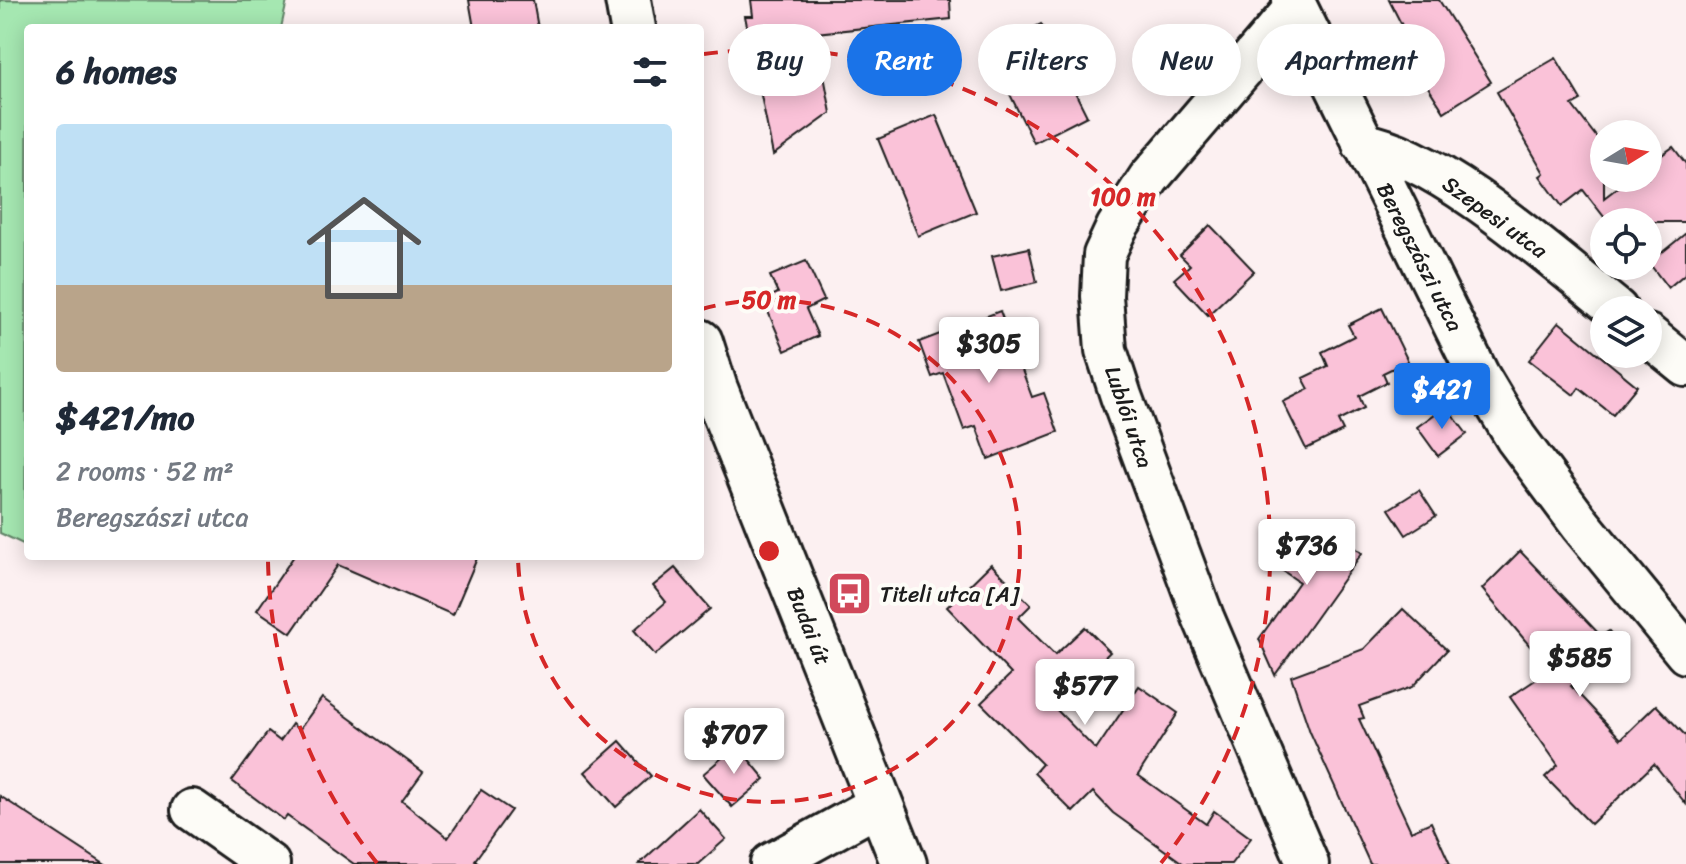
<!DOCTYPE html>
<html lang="en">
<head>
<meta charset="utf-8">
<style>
  :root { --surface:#fff; --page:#f2f2f3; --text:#1f2937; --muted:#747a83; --accent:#1a73e8 }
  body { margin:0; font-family:Sriracha,sans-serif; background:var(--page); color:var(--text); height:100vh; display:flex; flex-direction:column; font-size:30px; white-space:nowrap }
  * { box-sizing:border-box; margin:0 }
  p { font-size:26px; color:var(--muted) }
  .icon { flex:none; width:44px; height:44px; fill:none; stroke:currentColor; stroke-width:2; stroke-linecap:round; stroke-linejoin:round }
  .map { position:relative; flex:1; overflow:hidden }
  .panel { position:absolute; left:24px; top:24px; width:680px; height:536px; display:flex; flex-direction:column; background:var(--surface); border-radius:8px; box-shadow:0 4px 20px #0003 }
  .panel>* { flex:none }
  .guide { position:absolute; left:728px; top:24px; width:760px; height:72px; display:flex; gap:16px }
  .needle { width:52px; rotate:79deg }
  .tools { position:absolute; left:1590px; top:120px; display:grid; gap:16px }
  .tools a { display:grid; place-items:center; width:72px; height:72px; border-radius:50%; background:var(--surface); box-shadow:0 4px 20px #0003; font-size:40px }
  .price { position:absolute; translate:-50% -68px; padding:0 18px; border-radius:8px; background:#fff; color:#222; font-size:26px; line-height:52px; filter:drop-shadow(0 2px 4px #0008) }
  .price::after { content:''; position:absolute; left:50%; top:48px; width:24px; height:18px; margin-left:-12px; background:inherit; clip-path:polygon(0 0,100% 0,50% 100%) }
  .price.on { background:var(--accent); color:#fff }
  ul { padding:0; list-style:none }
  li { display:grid; align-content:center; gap:16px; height:424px; padding:0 32px }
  li span { display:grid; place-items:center; height:248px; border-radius:8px; color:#555 }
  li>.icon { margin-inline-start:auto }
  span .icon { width:144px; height:144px; fill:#fffc; stroke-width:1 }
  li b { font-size:34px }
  h2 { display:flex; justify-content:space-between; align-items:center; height:96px; padding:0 32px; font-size:34px }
  .tag { padding:0 28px; border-radius:36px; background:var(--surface); box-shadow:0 4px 20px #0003; font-size:28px; line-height:72px }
  .tag.on { background:var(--accent); color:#fff }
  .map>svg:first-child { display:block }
  .green { fill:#a5e7b1; stroke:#608266; stroke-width:2 }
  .building { fill:#fac2d8; stroke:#1c1c1c; stroke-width:2 }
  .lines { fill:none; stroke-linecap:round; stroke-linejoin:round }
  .minor-casing { stroke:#1c1c1c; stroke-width:46 }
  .primary-casing { stroke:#1c1c1c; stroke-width:50 }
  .minor { stroke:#fdfcf7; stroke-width:40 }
  .primary { stroke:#fdfcf7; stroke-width:44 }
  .ring { fill:none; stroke:#d62828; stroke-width:4; stroke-dasharray:14 10 }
  .labels { text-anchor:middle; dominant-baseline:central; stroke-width:8; stroke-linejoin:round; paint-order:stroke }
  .street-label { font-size:22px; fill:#1c1c1c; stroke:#fdfcf7 }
  .poi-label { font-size:22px; fill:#1c1c1c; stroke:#fdfcf7; text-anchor:start }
  .centre { fill:#d62828; stroke:#fdfcf7; stroke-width:4 }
  .ring-label { font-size:24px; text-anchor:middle; font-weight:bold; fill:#d62828; stroke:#fdfcf7; stroke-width:8; stroke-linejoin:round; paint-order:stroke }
</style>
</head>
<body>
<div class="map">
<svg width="1686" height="864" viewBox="0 0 1686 864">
  <rect width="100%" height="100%" fill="#fcf0f1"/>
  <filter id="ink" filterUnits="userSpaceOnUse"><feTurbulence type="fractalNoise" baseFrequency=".0125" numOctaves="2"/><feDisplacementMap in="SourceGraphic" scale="16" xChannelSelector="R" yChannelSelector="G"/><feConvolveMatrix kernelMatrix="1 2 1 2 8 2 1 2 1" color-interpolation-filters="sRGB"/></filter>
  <g filter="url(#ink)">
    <polygon class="green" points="0,0 287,1 281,28 28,28 25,545 0,533"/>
    <g class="building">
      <polygon points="469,0 533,0 538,28 474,28"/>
      <polygon points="751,0 950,0 951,19 816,33 831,113 773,155 745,16 753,16"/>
      <polygon points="1389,0 1439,0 1491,82 1444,112 1414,65 1420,61"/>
      <polygon points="1041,24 1087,116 1034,143 988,50"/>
      <polygon points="1556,58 1581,100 1572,105 1604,147 1604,198 1630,178 1648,178 1648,165 1673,147 1686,164 1686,222 1608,222 1583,190 1562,206 1540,176 1544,173 1497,92"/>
      <polygon points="936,115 976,212 918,236 878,139"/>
      <polygon points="1210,225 1254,271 1208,315 1174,279 1190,265 1180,255"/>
      <polygon points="1686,233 1686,273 1668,288 1649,263"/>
      <polygon points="1029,248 1037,282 1001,291 992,256"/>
      <polygon points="806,261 824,300 806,309 818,336 785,351 763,300 778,293 770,276"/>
      <polygon points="1382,308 1408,361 1383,373 1387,382 1359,396 1364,408 1338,421 1343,431 1306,449 1283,402 1309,389 1303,378 1328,366 1322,352 1354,336 1348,325"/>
      <polygon points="1000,311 1032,397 1044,393 1058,432 988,459 976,426 964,430 943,373 932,377 919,342"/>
      <polygon points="1559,322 1637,386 1613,415 1579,388 1574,395 1529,360"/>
      <polygon points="1446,406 1467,434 1438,456 1417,427"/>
      <polygon points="1419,490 1436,516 1406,535 1389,509"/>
      <polygon points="1312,516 1362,553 1275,675 1259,639 1299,582 1276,566"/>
      <polygon points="1520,551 1601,636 1609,631 1620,645 1571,686 1621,739 1656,705 1686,736 1686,804 1654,764 1591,824 1545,777 1558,765 1510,697 1550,670 1482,589"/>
      <polygon points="294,556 478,556 453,615 338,565 291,633 257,610"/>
      <polygon points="991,564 1031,605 1018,618 1055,655 1085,627 1110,652 1054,707 1096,750 1139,686 1178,713 1138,775 1206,824 1214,811 1251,838 1231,864 1184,864 1113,813 1093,792 1073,812 1034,773 1042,764 981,703 1011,674 947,607"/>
      <polygon points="675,568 710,609 655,655 634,630 666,602 653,586"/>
      <polygon points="1403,609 1447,650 1412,687 1359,706 1364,718 1359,719 1411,831 1431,822 1450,864 1370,864 1310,732 1291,676 1364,649"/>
      <polygon points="322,698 423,772 402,801 448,838 481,790 511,810 475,860 480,864 354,864 287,816 284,820 232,781 268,732 280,741 292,724 299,730"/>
      <polygon points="620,741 651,776 616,807 585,772"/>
      <polygon points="737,745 765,779 732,807 703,774"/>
      <polygon points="0,796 104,864 0,864"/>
      <polygon points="699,809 726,839 698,864 639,864"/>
    </g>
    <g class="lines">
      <defs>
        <g id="minor">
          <polyline points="1293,0 1479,376 1516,438 1581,525 1686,653"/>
          <polyline points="1296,7 1149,178 1117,227 1104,255 1102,296 1106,350 1121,396 1203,617 1308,864"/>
          <path d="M1363,144C1438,155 1556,261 1617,310"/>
          <polyline points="1648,335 1686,366"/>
          <polyline points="192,810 269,864"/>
          <polyline points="771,864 880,804"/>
        </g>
        <g id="primary">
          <polyline points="628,0 633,28"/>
          <polyline points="700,342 715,389 904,864"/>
        </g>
      </defs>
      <use href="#minor" class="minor-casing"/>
      <use href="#primary" class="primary-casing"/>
      <use href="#minor" class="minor"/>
      <use href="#primary" class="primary"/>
    </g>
  </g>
  <g class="ring">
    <path d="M702 309A251 251 0 1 1 518 558"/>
    <path d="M377 863A501 501 0 0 1 268 560M704 54A501 501 0 0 1 1161 863"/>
  </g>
  <defs>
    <symbol id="bus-square" viewBox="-11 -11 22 22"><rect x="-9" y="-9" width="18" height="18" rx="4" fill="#d1495b" stroke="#fdfcf7"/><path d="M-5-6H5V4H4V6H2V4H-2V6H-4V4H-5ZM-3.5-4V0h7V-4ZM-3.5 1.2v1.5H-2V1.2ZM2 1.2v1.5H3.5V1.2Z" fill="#fff"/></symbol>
  </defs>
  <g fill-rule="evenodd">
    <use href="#bus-square" x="824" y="568" width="51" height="51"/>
  </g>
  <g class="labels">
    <g class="street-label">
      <text transform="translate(1495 217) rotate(36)">Szepesi utca</text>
      <text transform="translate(1420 257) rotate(63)">Beregszászi utca</text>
      <text transform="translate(1129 417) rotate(71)">Lublói utca</text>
      <text transform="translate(809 626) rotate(68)">Budai út</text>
    </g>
    <g class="poi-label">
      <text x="880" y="594">Titeli utca [A]</text>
    </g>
  </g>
  <circle cx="769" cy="551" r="12" class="centre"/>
  <g class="ring-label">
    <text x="1123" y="205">100 m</text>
    <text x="769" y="308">50 m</text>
  </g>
</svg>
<div class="tools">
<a><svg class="needle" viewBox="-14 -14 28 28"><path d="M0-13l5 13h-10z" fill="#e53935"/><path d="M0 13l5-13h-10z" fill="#747a83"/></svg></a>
<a><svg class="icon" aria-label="locate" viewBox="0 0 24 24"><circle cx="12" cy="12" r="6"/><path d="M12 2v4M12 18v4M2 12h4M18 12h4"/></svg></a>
<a><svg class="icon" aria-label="layers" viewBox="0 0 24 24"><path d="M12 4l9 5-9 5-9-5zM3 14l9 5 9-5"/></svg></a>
</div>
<b class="price" style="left:989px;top:385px">$305</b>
<b class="price on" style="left:1442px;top:431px">$421</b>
<b class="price" style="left:1307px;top:587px">$736</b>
<b class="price" style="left:1580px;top:699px">$585</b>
<b class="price" style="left:1085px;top:727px">$577</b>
<b class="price" style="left:734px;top:776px">$707</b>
<div class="guide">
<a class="tag">Buy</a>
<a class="tag on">Rent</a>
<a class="tag">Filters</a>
<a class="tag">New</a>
<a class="tag">Apartment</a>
</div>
<section class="panel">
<h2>6 homes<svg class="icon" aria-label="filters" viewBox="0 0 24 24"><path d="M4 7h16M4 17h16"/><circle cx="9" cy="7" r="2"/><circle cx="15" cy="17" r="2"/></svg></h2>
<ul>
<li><span style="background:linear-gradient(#bfe0f5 65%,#b9a48a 0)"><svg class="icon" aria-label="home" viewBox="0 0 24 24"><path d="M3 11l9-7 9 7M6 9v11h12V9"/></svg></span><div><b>$421/mo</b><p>2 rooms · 52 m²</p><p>Beregszászi utca</p></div></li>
</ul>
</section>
</div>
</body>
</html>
